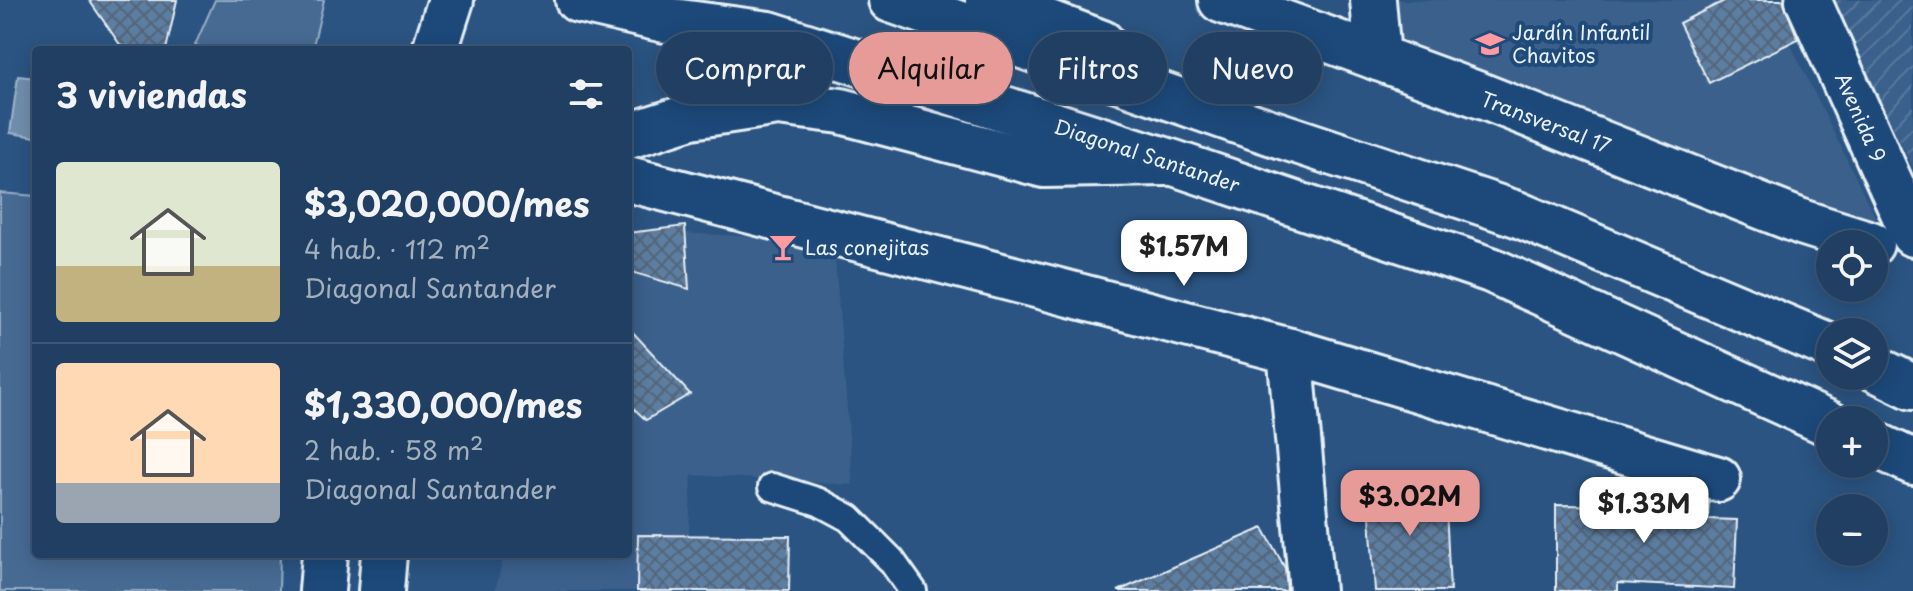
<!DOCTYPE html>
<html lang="es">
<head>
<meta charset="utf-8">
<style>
  :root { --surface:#203f62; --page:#2d4a6b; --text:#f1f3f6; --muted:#a2afbe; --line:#3d5877; --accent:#e69b98 }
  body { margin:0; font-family:"Playpen Sans",sans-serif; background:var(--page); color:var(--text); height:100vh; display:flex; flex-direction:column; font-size:30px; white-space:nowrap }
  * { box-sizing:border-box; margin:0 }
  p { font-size:26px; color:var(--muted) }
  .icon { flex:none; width:44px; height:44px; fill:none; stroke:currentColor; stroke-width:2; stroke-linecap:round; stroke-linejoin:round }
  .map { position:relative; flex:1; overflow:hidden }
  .details { position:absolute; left:32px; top:46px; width:600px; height:512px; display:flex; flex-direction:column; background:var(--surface); border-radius:8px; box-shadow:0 4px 20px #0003,0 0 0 2px var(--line) }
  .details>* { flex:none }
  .top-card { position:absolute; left:656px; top:32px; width:760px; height:72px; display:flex; gap:16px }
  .tools { position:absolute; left:1816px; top:230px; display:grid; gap:16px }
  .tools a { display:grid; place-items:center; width:72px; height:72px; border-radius:50%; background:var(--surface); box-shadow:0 4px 20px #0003,0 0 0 2px var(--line); font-size:40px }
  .price { position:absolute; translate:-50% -68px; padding:0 18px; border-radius:16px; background:#fff; color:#222; font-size:26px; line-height:52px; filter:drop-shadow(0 2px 4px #0008) }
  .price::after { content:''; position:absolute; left:50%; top:48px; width:24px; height:18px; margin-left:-12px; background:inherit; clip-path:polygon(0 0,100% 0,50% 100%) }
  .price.selected { background:var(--accent); color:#111 }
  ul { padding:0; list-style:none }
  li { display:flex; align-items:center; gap:24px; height:200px; padding:0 24px }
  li+li { border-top:2px solid var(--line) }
  li span { display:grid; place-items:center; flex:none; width:224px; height:160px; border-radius:8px; color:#555 }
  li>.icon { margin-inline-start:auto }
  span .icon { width:96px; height:96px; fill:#fffc; stroke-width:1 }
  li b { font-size:34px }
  h2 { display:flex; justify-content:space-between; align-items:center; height:96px; padding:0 24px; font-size:34px }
  .pill { padding:0 28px; border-radius:36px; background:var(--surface); box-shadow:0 4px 20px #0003,0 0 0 2px var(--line); font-size:28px; line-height:72px }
  .pill.selected { background:var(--accent); color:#111 }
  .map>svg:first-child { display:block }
  .built { fill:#3a608b }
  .industrial { fill:url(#industrial-furrows) }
  .park { fill:#476b93; stroke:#98aec6; stroke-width:2 }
  .water { fill:#708ead; stroke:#a0b6cb; stroke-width:2 }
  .building { fill:url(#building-cross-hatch); stroke:#e8f1f8; stroke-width:2 }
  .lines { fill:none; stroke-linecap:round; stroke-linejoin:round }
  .lane-casing { stroke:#e8f1f8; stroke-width:32 }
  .street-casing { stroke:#e8f1f8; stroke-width:50 }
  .secondary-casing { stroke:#e8f1f8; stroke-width:50 }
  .primary-casing { stroke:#e8f1f8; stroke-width:50 }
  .lane { stroke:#1f4a7a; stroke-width:26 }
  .street { stroke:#1f4a7a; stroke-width:44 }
  .secondary { stroke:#1f4a7a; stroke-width:44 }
  .primary { stroke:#1f4a7a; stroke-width:44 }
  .labels { text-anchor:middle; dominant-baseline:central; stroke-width:8; stroke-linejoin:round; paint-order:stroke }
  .poi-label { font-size:20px; fill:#e8f1f8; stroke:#1f4a7a; text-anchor:start }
  .street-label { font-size:20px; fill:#e8f1f8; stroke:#1f4a7a }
</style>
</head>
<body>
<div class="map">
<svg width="1913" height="591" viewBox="0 0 1913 591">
  <defs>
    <pattern id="industrial-furrows" width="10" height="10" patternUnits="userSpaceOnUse" patternTransform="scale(2)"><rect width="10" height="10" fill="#3a608b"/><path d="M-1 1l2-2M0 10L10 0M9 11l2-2" fill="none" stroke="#56779c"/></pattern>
    <pattern id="building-cross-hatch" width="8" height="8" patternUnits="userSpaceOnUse" patternTransform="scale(2)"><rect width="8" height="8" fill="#5d7da1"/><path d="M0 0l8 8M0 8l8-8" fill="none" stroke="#53657a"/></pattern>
  </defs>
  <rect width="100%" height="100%" fill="#2b5482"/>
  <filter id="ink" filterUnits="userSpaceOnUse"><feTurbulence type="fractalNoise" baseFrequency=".0125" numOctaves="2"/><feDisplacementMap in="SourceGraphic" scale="16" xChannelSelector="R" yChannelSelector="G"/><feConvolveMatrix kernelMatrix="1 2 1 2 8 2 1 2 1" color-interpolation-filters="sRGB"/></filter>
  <g filter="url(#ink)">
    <g class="built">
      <polygon points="1395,0 1769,0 1879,225 1399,46"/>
      <polygon points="628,230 831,241 835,258 853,485 692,475 686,591 495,591 504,554 628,554"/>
    </g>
    <polygon class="industrial" points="1830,0 1913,0 1913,167"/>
    <g class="park">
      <polygon points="215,0 324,0 312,50 212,50 195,45"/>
      <polygon points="0,193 36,196 36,554 280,554 279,591 0,591"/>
    </g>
    <polygon class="water" points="18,76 36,78 36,137 10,133"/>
    <g class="building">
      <polygon points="89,0 177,0 166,50 121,46"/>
      <polygon points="1726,0 1783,0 1798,39 1709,83 1679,23"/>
      <polygon points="685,226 689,289 628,271 628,233"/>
      <polygon points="628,327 690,394 646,420 628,403"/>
      <polygon points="1445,485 1450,591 1375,591 1368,487"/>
      <polygon points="1637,488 1666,490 1709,502 1708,519 1737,520 1734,589 1618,583 1618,591 1556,591 1556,505 1636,506"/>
      <polygon points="1263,528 1285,568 1287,591 1118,591"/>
      <polygon points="638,535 790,536 789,591 637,591"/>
    </g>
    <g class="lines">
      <defs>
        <polyline id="lane" points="772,487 819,502 849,518 891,560 913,591"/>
        <g id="street">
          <polyline points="1221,0 1482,96 1804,223 1871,244"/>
          <polyline points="1373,0 1378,58"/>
          <polyline points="1808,0 1913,234"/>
          <polyline points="628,179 1290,351 1718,479"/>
          <polyline points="1290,351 1312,591"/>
        </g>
        <g id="secondary">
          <polyline points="435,50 451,0"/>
          <polyline points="628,136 691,116 778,103 841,111 1044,165 1166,163"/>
          <polyline points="322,591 325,554"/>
          <polyline points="381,591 384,554"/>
        </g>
        <g id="primary">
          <polyline points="578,0 665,20 769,34 1174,163 1491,270 1830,424"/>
          <polyline points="891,0 1240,122 1517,214 1830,346"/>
          <polyline points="988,0 1102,43"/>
          <polyline points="1874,368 1913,387"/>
          <polyline points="1874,444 1913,462"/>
        </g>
      </defs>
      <use href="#lane" class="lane-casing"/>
      <use href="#street" class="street-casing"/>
      <use href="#secondary" class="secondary-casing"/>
      <use href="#primary" class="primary-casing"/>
      <use href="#lane" class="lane"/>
      <use href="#street" class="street"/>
      <use href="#secondary" class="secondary"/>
      <use href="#primary" class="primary"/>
    </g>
  </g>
  <defs>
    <symbol id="school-bare" viewBox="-9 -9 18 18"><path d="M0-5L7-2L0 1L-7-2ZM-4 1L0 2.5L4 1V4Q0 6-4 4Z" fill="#ff9aa2" stroke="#1f4a7a" stroke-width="2.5" paint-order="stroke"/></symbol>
    <symbol id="bar-bare" viewBox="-9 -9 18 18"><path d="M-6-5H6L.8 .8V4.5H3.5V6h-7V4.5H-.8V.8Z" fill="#ff9aa2" stroke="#1f4a7a" stroke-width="2.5" paint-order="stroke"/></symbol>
  </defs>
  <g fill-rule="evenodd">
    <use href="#school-bare" x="1470" y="24" width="40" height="40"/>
    <use href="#bar-bare" x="763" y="227" width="40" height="40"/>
  </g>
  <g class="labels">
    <g class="poi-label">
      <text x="1512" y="32">Jardín Infantil<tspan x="1512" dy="23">Chavitos</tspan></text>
      <text x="805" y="247">Las conejitas</text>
    </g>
    <g class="street-label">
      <text transform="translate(1861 117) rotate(66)">Avenida 9</text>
      <text transform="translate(1546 122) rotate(21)">Transversal 17</text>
      <text transform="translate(1147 155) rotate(18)">Diagonal Santander</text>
    </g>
  </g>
</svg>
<div class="tools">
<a><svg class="icon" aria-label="locate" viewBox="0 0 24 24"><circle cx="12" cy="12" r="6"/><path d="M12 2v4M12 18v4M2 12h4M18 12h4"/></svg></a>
<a><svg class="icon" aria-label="layers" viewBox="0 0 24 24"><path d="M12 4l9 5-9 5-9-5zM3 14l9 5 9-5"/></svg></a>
<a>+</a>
<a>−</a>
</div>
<b class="price" style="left:1184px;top:288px">$1.57M</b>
<b class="price selected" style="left:1410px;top:538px">$3.02M</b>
<b class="price" style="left:1644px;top:545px">$1.33M</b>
<div class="top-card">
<a class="pill">Comprar</a>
<a class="pill selected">Alquilar</a>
<a class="pill">Filtros</a>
<a class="pill">Nuevo</a>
</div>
<section class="details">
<h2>3 viviendas<svg class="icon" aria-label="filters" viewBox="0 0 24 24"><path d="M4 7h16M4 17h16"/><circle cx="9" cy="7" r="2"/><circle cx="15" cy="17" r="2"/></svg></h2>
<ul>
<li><span style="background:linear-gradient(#dfe7d0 65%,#c2b280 0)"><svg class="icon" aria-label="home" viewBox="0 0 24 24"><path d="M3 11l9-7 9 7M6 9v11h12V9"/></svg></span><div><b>$3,020,000/mes</b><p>4 hab. · 112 m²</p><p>Diagonal Santander</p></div></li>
<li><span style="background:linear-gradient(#ffd9b3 75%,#9aa5b1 0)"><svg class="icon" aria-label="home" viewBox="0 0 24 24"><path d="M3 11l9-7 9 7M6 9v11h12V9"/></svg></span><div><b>$1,330,000/mes</b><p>2 hab. · 58 m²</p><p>Diagonal Santander</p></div></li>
</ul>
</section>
</div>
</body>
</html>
